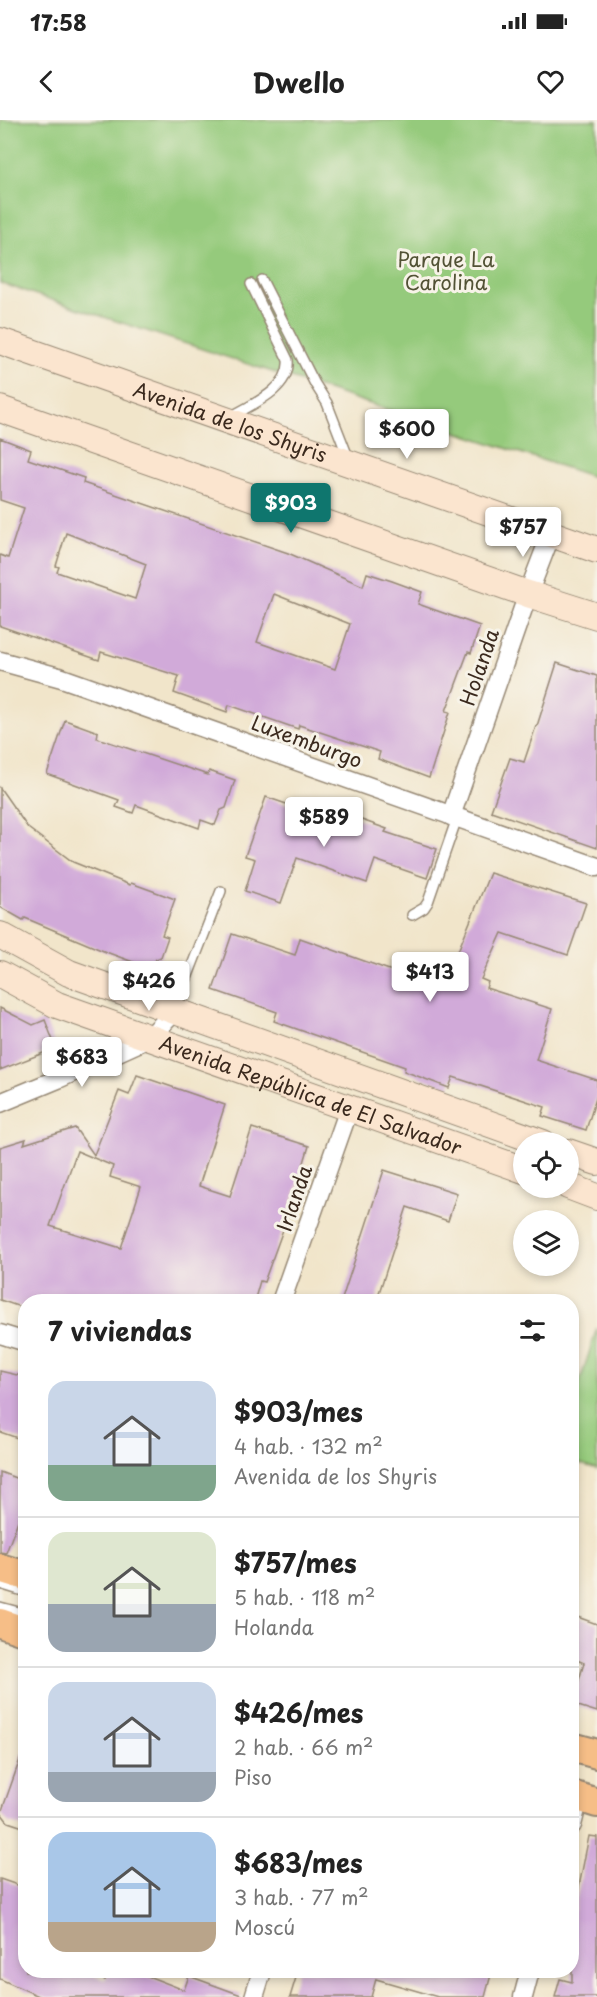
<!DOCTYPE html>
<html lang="es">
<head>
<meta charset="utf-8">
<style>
  :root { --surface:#fff; --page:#f2f2f2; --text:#222; --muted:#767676; --line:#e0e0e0; --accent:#0f766e }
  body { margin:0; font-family:"Playpen Sans",sans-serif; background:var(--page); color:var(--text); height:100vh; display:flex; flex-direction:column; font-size:22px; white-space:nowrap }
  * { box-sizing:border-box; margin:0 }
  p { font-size:20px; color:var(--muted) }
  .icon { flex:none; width:33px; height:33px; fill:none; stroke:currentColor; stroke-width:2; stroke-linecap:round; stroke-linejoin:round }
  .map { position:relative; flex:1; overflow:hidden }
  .details { position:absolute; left:18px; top:1174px; width:561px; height:684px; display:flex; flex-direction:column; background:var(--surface); border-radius:24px; box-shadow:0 3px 9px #0003 }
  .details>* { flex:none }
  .buttons { position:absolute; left:513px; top:1012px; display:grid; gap:12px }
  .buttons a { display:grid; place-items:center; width:66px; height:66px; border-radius:50%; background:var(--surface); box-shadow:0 3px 9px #0003; font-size:30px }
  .price { position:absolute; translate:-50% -51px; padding:0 14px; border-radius:6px; background:#fff; color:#222; font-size:20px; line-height:39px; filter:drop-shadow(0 2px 3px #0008) }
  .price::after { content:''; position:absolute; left:50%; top:36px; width:18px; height:14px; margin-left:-9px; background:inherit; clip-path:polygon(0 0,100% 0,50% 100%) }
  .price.selected { background:var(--accent); color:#fff }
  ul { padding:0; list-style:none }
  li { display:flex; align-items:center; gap:18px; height:150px; padding:0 30px }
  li+li { border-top:2px solid var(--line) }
  li span { display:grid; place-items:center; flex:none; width:168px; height:120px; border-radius:18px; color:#555 }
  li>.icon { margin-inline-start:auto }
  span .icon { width:72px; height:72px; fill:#fffc; stroke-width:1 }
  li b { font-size:26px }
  h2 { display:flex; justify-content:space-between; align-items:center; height:72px; padding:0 30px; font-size:26px }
  .status { display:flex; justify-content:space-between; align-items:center; height:42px; padding:0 30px; background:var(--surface); direction:ltr }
  .status svg { height:16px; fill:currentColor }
  header { display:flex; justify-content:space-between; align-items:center; height:78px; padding:0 30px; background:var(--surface); font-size:27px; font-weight:700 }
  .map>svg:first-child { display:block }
  .green { fill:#95ca7b; stroke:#687a4c; stroke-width:1.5 }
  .building { fill:#d1aad9; fill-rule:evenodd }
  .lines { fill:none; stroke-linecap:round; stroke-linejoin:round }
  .lane-casing { stroke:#968874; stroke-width:12 }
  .street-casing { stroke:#968874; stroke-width:21 }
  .secondary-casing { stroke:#968874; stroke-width:28 }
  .primary-casing { stroke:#968874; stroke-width:32 }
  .lane { stroke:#fff; stroke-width:9 }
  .street { stroke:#fff; stroke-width:18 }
  .secondary { stroke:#fbe5cf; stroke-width:26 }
  .primary { stroke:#f6be87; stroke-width:28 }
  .labels { text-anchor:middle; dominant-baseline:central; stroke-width:6; stroke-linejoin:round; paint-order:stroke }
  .park-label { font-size:20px; fill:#525235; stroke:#f7f3e8 }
  .street-label { font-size:20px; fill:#3b2a1e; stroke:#f7f3e8 }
</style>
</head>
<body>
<div class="status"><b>17:58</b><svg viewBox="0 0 49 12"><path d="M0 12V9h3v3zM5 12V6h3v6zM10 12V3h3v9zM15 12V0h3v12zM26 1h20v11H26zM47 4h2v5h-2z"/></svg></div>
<header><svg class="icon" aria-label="back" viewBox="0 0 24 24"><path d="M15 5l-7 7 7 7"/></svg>Dwello<svg class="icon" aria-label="heart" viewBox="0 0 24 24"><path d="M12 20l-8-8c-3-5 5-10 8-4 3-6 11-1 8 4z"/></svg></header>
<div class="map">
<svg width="597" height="1877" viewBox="0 0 597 1877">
  <rect width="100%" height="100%" fill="#f7f3e8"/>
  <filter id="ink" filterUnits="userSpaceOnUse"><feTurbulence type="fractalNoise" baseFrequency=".0167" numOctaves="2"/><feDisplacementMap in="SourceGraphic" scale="12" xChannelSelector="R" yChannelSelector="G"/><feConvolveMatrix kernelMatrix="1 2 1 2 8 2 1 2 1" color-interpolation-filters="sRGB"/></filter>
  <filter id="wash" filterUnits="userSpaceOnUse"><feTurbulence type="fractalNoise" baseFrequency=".008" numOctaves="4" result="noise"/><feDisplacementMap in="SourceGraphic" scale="24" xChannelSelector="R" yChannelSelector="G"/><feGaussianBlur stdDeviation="1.35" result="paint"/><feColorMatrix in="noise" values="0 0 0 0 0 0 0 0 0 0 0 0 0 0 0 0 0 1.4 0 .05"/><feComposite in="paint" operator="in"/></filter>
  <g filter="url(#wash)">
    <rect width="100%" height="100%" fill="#f1e5ca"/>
    <g class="green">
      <polygon points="0,0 597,0 597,358 0,163"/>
      <polygon points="597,1208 597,1349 572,1341 572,1286"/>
    </g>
    <g id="blocks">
      <g class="building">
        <path d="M0,318L31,330L28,339L84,358L83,363L288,433L363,466L367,453L392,461L422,472L418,484L480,506L471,533L468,532L446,591L450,592L429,658L378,639L380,632L299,605L298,609L229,585L227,592L174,573L179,556L101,532L99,540L0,506V435L8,438L24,388L0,380ZM66,413L146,444L135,479L57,452L59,447L56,446ZM274,474L350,504L335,549L257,522Z"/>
        <polygon points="557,543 597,556 597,728 491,691 510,638 524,642 536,606 537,606"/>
        <polygon points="65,600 98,612 97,618 208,655 209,651 235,660 226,688 221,690 215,705 201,700 199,708 136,685 133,693 116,687 119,680 47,654"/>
        <polygon points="0,668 28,708 73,742 130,765 131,763 175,779 162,815 168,817 161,837 156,839 152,849 106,832 25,798 23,800 0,787"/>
        <polygon points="266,677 333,700 336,691 387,709 385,712 437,729 427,758 375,740 367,763 297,738 281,783 245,771 255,739 245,736"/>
        <polygon points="490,753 586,783 568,835 502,813 481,859 488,862 486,868 552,889 536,940 597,960 597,975 586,1010 542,996 545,987 453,957 449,968 404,951 405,947 274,901 277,892 213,870 232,814 295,835 300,818 434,866 442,845 451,848"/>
        <polygon points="0,888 33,905 45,900 56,928 0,950"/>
        <path d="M137,955L225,985L199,1066L230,1076L252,1008L309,1026L288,1096L264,1162L260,1161L254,1182H26V1189L0,1180V1027L26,1019L24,1024L75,1008L94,1035L119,971L129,975ZM77,1031L113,1046L110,1057L141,1067L121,1128L50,1106Z"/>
        <polygon points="384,1050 457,1073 448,1101 407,1087 376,1182 341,1182"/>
        <polygon points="0,1251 26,1257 26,1321 0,1312"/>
        <polygon points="0,1352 26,1362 26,1379 6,1433 0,1432"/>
        <polygon points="572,1495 597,1504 597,1592 572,1584 584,1543 572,1538"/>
        <polygon points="23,1631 26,1632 26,1708 8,1702 1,1693"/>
        <polygon points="589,1716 597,1717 597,1877 555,1877 560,1859 572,1862 572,1802"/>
        <polygon points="0,1759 26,1768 26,1851 82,1851 105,1860 109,1851 135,1851 184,1870 189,1856 241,1875 240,1877 41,1877 0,1859"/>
        <polygon points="298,1851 492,1851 485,1877 438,1877 376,1859 371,1877 290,1877"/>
      </g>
    </g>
  </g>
  <g filter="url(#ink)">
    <use href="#blocks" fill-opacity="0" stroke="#968874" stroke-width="1.5"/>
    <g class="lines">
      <defs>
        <g id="lane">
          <polyline points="262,160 315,264 327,283 348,337"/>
          <path d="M230,297C251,285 291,269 288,240L251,164"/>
          <polyline points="412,795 424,788 428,782 457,698"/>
          <polyline points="175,889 221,771"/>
          <polyline points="0,1464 26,1472"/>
          <polyline points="0,1487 26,1494"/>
        </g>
        <g id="street">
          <polyline points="0,541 62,558 597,747"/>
          <polyline points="451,696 528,474 551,414"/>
          <polyline points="0,983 58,959 149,918 175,891"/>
          <polyline points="281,1182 349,989"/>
          <polyline points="0,1214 26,1222"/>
          <polyline points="572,1705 579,1677"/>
          <polyline points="254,1877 262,1851"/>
          <polyline points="523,1877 530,1851"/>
        </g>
        <g id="secondary">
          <path id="s1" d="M0,221L597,430"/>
          <polyline points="0,289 528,474 597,496"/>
          <polyline points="0,815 69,853 543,1023"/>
          <path id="s2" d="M0,854L57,885L524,1050"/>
          <polyline points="568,1032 597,1042"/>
          <polyline points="568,1066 597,1077"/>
        </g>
        <g id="primary">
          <polyline points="0,1448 26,1456"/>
          <polyline points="0,1503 26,1512"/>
          <polyline points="572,1627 597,1634"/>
          <polyline points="572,1675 597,1683"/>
        </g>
      </defs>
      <use href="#lane" class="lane-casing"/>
      <use href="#street" class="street-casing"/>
      <use href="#secondary" class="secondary-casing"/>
      <use href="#primary" class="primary-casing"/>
      <use href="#lane" class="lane"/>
      <use href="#street" class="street"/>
      <use href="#secondary" class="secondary"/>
      <use href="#primary" class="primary"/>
    </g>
  </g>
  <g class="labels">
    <g class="park-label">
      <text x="446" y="139">Parque La<tspan x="446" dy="23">Carolina</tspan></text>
    </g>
    <g class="street-label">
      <text stroke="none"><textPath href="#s1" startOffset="244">Avenida de los Shyris</textPath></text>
      <text transform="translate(479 547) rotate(-71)">Holanda</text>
      <text transform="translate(307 621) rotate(20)">Luxemburgo</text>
      <text stroke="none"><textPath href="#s2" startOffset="334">Avenida República de El Salvador</textPath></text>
      <text transform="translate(294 1078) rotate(-71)">Irlanda</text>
    </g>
  </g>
</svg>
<div class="buttons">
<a><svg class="icon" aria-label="locate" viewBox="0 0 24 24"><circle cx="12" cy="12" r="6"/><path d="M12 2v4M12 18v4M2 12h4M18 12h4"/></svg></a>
<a><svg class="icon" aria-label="layers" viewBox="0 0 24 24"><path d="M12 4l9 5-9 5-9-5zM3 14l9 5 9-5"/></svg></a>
</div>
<b class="price" style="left:407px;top:340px">$600</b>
<b class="price selected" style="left:291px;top:414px">$903</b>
<b class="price" style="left:523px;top:438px">$757</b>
<b class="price" style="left:324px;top:728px">$589</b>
<b class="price" style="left:430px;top:883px">$413</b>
<b class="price" style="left:149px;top:892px">$426</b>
<b class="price" style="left:82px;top:968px">$683</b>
<section class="details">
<h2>7 viviendas<svg class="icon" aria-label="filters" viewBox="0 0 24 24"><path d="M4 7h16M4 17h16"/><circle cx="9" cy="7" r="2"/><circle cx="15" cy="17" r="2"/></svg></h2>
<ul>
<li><span style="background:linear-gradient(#c9d6e8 70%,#7fa58c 0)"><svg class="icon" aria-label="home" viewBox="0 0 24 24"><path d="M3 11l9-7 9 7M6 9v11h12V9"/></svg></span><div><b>$903/mes</b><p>4 hab. · 132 m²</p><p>Avenida de los Shyris</p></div></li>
<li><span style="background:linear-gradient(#dfe7d0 60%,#9aa5b1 0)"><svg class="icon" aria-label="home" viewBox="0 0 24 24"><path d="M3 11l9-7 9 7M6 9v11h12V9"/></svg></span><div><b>$757/mes</b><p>5 hab. · 118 m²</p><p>Holanda</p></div></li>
<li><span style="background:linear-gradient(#c9d6e8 75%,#9aa5b1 0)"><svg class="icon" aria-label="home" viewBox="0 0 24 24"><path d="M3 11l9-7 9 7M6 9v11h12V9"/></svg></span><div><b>$426/mes</b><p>2 hab. · 66 m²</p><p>Piso</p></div></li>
<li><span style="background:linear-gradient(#a9c7e8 75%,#b9a48a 0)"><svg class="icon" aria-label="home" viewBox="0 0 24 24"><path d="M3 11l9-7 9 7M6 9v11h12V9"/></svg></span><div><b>$683/mes</b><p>3 hab. · 77 m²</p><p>Moscú</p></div></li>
</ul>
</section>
</div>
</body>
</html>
